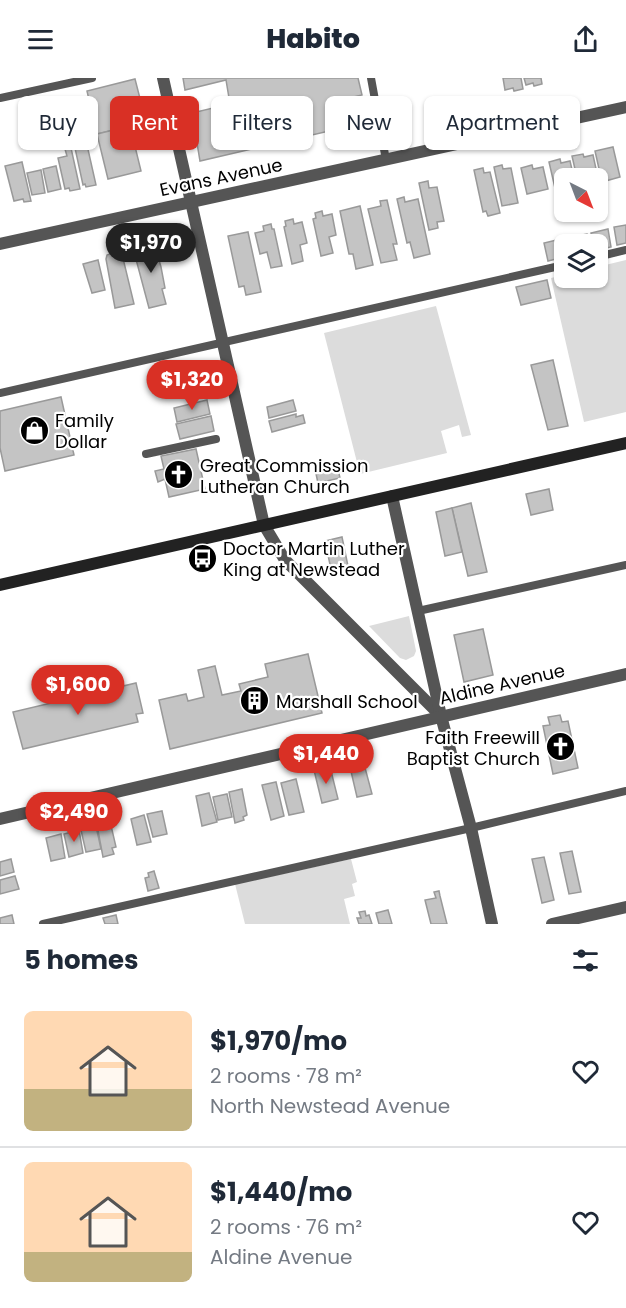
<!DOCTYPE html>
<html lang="en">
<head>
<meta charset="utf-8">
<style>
  :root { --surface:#fff; --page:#f6f6f7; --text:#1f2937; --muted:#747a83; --line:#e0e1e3; --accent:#d93025 }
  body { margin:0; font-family:Poppins,sans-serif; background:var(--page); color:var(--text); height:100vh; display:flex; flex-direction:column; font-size:22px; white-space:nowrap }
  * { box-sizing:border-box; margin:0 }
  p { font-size:20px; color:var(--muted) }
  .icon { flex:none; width:33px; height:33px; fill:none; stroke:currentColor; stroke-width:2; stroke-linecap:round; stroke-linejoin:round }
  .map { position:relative; height:846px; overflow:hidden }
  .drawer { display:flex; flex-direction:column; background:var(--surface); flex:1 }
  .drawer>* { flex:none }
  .banner { position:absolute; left:18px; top:18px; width:591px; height:54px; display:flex; gap:12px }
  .needle { width:39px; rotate:138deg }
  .tools { position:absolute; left:554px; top:90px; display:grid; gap:12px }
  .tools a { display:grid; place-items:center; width:54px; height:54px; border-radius:9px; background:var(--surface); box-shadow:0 2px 4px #0004; font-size:30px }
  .price { position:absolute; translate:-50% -51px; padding:0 14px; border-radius:21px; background:var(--accent); color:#fff; font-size:20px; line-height:39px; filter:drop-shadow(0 2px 3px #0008) }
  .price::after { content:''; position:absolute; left:50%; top:36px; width:18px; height:14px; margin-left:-9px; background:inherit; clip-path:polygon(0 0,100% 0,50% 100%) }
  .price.selected { background:#222; color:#fff }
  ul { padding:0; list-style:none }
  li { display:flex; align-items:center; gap:18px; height:150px; padding:0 24px }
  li+li { border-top:2px solid var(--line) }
  li span { display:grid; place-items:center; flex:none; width:168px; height:120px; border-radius:9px; color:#555 }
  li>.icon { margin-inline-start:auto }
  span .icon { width:72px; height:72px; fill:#fffc; stroke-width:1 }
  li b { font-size:26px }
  h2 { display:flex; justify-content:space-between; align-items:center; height:72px; padding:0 24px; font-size:26px }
  .tag { padding:0 21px; border-radius:9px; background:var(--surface); box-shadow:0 2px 4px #0004; font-size:21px; line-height:54px }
  .tag.selected { background:var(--accent); color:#fff }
  header { display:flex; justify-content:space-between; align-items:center; height:78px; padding:0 24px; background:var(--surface); font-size:27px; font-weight:800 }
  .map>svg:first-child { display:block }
  .green { fill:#dcdcdc }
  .building { fill:#c4c4c4; stroke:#999; stroke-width:1.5 }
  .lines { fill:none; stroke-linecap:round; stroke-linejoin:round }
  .lane { stroke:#555; stroke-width:8 }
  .street { stroke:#555; stroke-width:12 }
  .secondary { stroke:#222; stroke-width:12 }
  .labels { text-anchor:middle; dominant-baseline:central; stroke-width:4.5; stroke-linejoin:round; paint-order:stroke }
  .street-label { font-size:18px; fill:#000; stroke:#fff }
  .poi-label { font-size:18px; fill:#000; stroke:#fff; text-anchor:start }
</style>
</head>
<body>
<header><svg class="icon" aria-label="menu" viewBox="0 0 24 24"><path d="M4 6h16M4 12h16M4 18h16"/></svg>Habito<svg class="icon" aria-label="share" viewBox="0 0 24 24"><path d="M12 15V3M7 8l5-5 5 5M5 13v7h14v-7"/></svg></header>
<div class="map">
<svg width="626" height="846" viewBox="0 0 626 846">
  <rect width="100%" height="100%" fill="#fff"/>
  <g class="green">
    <polygon points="626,182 626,334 584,344 551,200 564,197 564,200 597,200 597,189"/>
    <polygon points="436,228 471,357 462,359 459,347 441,353 447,375 360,396 324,255"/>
    <polygon points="409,538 416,573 414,578 406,582 400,580 369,548"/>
    <polygon points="351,781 357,804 352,806 355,818 344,821 350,846 245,846 235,806"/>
  </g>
  <g class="building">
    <polygon points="183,0 358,0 362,17 349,20 355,47 200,83 192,35 230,26 226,2 185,12"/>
    <polygon points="503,0 521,0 523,11 514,13 513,10 505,12"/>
    <polygon points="524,0 541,0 542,6 534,8 533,5 526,7"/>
    <polygon points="135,1 146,44 97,56 87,13"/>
    <polygon points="130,48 141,93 108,101 97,56"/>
    <polygon points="87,67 96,107 86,109 85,106 83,107 75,70"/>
    <polygon points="613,69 620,99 602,104 595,73"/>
    <polygon points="71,70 80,111 70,113 69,110 65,111 58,80 67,78 65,71"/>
    <polygon points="583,76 584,79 593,77 598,100 577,100 572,78"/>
    <polygon points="560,81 561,85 570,83 574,100 564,100 564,108 555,110 549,84"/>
    <polygon points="22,84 31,123 24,124 23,121 14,123 5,88"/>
    <polygon points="502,87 503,91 511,90 518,125 502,128 494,89"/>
    <polygon points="532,87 533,91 543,89 548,111 527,116 521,90"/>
    <polygon points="56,88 61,111 48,114 43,91"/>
    <polygon points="483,90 484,95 490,94 500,135 488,138 486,133 483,134 474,92"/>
    <polygon points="41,92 45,115 32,117 27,95"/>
    <polygon points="428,103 429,110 437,109 444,143 437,144 438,150 429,152 419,105"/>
    <polygon points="404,119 405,124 418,121 430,176 414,180 410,164 407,165 397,121"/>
    <polygon points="387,122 397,166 393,166 397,182 381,185 368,131 381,128 380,123"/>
    <polygon points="360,128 373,187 356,191 353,176 349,176 340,133"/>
    <polygon points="322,133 323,138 332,136 336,157 329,159 333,175 321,178 313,141 316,140 315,135"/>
    <polygon points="293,141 294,146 302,144 307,165 300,167 303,183 292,186 284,149 286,148 285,143"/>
    <polygon points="271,146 272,151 274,151 282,188 271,190 267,174 260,176 255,155 264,153 263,148"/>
    <polygon points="626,147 626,165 617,167 614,149"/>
    <polygon points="608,151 611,169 597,172 597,166 594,166 591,155"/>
    <polygon points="248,154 261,214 246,217 244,208 239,209 228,158"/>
    <polygon points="587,156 589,166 572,166 570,159"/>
    <polygon points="561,161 564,179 548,183 544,165"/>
    <polygon points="154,165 161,189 165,210 162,211 166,226 149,230 133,170"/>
    <polygon points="121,172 134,226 115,230 106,181 107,177"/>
    <polygon points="98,182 105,212 92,215 83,186"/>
    <polygon points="547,202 551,220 521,227 516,209"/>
    <polygon points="553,282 568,348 548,352 531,287"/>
    <polygon points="61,319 74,377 5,393 0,370 0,333"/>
    <polygon points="207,322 210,336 177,344 174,330"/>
    <polygon points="293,322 296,333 269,340 267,329"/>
    <polygon points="296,336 296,339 303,337 305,345 272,354 269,343"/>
    <polygon points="211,338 214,353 180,361 176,346"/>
    <polygon points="196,371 205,411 169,419 165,401 158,404 155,393 164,391 161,378"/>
    <polygon points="337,387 340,400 318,405 315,391"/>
    <polygon points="549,411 553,432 531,437 526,416"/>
    <polygon points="471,425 487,494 468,498 452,430"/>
    <polygon points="452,430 462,474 445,478 436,434"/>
    <polygon points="342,459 349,493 332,496 325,463"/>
    <polygon points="483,551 493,597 464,604 454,557"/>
    <polygon points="308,576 322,635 170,671 159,622 186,616 188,623 204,619 198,592 215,588 222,617 241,613 239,606 268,599 265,586"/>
    <polygon points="136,605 143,635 136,636 138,644 23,671 13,634"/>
    <polygon points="560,637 562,644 568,643 578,690 553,696 543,648 550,647 548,639"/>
    <polygon points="364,686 372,716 357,719 350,689"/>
    <polygon points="330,689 338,721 322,725 314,692"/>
    <polygon points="296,701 304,734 289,737 281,705"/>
    <polygon points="276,704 284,738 271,742 262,707"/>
    <polygon points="242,711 247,737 243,739 244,742 235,745 229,714"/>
    <polygon points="209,715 217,744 202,748 196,718"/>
    <polygon points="227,716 232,739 218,742 213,719"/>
    <polygon points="162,733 167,756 153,759 147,736"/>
    <polygon points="144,737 151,764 137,767 131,741"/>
    <polygon points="109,739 116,769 112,770 114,776 103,779 96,742"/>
    <polygon points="96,748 101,771 86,774 81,752"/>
    <polygon points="79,752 83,775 69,779 64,756"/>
    <polygon points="61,756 65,780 51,783 46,760"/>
    <polygon points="572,773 581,814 569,816 560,775"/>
    <polygon points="544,779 554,822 542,825 532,781"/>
    <polygon points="11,781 14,794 0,798 0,784"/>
    <polygon points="154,793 159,810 148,813 145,800 149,799 148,795"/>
    <polygon points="15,798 19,811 0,816 0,802"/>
    <polygon points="439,813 440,818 447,846 431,846 425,822 436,820 434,814"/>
    <polygon points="388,832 392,846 379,846 376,835"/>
    <polygon points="365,833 366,838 369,837 372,846 359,846 357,840 361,840 359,834"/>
    <polygon points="12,837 14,846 0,846 0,840"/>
    <polygon points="116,837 118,846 105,846 103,840"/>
  </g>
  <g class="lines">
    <g class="lane">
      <polyline points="371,0 386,82"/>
      <polyline points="0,20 92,0"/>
      <polyline points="597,179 626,172"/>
      <polyline points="0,315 564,187"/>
      <polyline points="146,376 216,361"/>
      <polyline points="418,533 626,487"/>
      <polyline points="43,846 471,750 626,713"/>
    </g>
    <g class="street">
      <polyline points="163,0 264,447 285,482 441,638"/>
      <polyline points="0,166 626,29"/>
      <polyline points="392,418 441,638 471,750 492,846"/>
      <polyline points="0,741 626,596"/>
      <polyline points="552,846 626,829"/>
    </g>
    <polyline class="secondary" points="0,507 626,365"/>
  </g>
  <defs>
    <symbol id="shop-disc" viewBox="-11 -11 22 22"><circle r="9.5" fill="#000" stroke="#fff"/><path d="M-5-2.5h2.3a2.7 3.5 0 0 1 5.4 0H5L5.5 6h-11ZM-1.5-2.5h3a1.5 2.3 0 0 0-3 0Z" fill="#fff"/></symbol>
    <symbol id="church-disc" viewBox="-11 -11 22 22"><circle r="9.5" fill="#000" stroke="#fff"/><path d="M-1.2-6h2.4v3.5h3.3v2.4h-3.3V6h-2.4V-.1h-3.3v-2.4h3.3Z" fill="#fff"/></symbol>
    <symbol id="bus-disc" viewBox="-11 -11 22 22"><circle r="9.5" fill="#000" stroke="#fff"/><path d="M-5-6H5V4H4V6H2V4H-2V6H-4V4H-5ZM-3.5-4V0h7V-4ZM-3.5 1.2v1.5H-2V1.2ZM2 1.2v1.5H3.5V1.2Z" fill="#fff"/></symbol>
    <symbol id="building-disc" viewBox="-11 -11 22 22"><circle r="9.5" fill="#000" stroke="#fff"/><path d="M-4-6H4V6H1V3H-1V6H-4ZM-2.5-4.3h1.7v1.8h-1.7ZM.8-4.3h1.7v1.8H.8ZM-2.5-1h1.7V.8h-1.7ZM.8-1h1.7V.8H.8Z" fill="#fff"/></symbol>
  </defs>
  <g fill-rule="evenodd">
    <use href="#shop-disc" x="18" y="336" width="33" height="33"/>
    <use href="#church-disc" x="162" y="380" width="33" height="33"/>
    <use href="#bus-disc" x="186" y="464" width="33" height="33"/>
    <use href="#building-disc" x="238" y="606" width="33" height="33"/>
    <use href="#church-disc" x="544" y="652" width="33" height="33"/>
  </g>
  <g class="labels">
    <g class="street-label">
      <text transform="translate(221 99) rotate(-12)">Evans Avenue</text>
      <text transform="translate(502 606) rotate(-13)">Aldine Avenue</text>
    </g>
    <g class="poi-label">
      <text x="55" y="342">Family<tspan x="55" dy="21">Dollar</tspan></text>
      <text x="200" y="387">Great Commission<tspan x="200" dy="21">Lutheran Church</tspan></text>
      <text x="223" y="470">Doctor Martin Luther<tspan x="223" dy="21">King at Newstead</tspan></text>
      <text x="276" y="623">Marshall School</text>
      <text x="540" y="659" text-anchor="end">Faith Freewill<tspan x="540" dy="21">Baptist Church</tspan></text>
    </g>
  </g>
</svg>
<div class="tools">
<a><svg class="needle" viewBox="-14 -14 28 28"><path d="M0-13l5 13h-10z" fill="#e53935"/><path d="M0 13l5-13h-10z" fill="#747a83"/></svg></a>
<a><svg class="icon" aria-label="layers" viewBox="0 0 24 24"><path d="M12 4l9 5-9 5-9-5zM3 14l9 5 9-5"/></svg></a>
</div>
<b class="price selected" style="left:151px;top:196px">$1,970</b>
<b class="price" style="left:192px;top:333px">$1,320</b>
<b class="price" style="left:78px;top:638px">$1,600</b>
<b class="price" style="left:326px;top:707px">$1,440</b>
<b class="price" style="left:74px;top:765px">$2,490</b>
<div class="banner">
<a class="tag">Buy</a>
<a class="tag selected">Rent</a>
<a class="tag">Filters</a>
<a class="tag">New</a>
<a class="tag">Apartment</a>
</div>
</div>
<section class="drawer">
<h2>5 homes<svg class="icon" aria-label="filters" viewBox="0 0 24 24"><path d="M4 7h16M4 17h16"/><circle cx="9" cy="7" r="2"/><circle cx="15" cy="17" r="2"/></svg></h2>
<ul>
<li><span style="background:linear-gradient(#ffd9b3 65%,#c2b280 0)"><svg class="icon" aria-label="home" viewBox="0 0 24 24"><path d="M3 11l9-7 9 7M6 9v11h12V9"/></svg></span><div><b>$1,970/mo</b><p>2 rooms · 78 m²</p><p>North Newstead Avenue</p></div><svg class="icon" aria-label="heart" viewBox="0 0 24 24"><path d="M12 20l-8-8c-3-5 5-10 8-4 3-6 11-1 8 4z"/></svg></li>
<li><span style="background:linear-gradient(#ffd9b3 75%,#c2b280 0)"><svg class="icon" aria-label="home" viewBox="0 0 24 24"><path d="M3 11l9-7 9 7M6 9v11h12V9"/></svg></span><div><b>$1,440/mo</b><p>2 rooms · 76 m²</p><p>Aldine Avenue</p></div><svg class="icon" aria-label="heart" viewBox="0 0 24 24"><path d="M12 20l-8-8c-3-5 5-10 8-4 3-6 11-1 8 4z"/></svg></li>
</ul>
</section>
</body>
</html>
